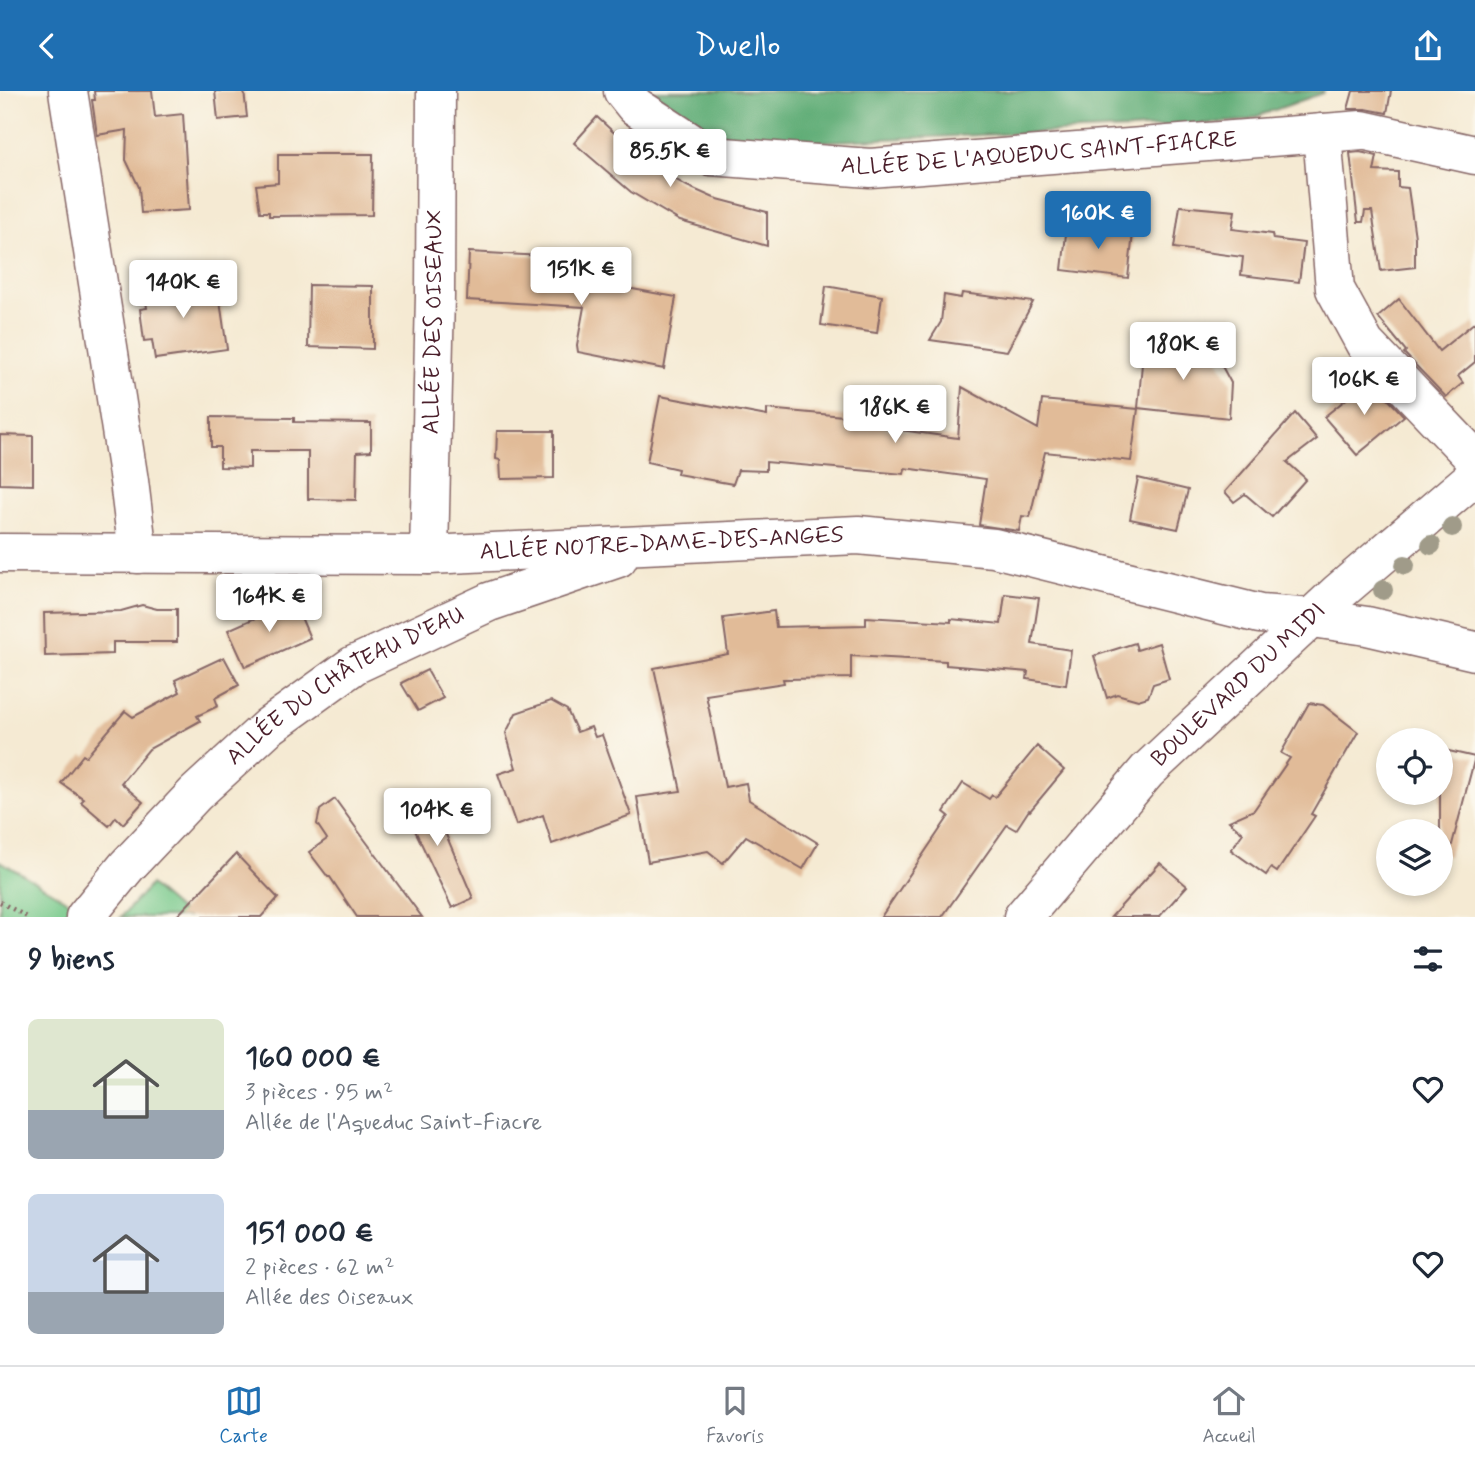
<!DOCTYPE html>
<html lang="fr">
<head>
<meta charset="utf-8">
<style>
  :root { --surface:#fff; --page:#f6f6f7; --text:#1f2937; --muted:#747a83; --line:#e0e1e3; --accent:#1f6fb2 }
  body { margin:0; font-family:Mynerve,sans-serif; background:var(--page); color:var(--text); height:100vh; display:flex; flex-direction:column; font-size:26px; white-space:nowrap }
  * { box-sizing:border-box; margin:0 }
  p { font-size:23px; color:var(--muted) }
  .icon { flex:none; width:38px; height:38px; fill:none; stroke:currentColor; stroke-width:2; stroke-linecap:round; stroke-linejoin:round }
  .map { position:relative; height:826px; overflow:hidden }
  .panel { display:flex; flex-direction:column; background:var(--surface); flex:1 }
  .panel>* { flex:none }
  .tools { position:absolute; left:1376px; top:637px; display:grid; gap:14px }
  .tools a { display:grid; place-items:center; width:77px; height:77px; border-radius:50%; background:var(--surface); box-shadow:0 4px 10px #0003; font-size:35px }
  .price { position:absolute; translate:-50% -60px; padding:0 16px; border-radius:7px; background:#fff; color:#222; font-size:23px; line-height:46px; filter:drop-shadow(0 2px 4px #0008) }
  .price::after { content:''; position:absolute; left:50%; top:42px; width:21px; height:16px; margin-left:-10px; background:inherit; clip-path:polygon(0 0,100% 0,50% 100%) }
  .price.active { background:var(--accent); color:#fff }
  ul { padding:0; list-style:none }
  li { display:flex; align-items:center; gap:21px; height:175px; padding:0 28px }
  li span { display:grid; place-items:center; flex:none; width:196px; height:140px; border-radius:10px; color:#555 }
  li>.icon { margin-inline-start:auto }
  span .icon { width:84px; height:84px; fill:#fffc; stroke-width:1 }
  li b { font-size:30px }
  h2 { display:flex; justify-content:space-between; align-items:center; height:84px; padding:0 28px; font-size:30px }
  header { display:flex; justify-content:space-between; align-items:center; height:91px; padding:0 28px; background:var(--accent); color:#fff; font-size:32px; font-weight:600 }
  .tab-bar { display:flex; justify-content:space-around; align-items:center; height:98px; border-top:2px solid var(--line); background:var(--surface); font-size:19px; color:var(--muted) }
  .tab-bar a { display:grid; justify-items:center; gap:4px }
  .tab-bar .active { color:var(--accent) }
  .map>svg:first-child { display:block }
  .green { fill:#77c98b; stroke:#60745b; stroke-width:2 }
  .forest { fill:#61ad77; stroke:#566651; stroke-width:2 }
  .building { fill:#e1bb98 }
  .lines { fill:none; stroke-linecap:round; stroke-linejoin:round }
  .minor-casing { stroke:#866666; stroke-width:41 }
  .path { stroke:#866666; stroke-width:4.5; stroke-dasharray:2 5; stroke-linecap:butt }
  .minor { stroke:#fff; stroke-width:38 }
  .tree { fill:#a09b89 }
  .labels { text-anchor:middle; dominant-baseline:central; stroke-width:5; stroke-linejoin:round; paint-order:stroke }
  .street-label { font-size:23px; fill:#4a1f2b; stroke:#fbf7ec }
</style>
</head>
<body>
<header><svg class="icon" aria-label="back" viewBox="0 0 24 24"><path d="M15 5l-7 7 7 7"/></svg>Dwello<svg class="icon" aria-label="share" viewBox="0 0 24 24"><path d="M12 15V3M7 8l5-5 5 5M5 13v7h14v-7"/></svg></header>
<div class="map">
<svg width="1475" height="826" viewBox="0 0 1475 826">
  <rect width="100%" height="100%" fill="#fbf7ec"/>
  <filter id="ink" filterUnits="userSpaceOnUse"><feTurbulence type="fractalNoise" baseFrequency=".0143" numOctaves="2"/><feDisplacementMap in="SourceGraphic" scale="14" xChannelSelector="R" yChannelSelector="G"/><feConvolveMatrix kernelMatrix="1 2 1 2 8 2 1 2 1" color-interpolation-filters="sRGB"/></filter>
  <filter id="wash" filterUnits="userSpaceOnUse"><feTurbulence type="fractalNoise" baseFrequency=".00686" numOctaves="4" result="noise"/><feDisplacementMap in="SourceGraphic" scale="28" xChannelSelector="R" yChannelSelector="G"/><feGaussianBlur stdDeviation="1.57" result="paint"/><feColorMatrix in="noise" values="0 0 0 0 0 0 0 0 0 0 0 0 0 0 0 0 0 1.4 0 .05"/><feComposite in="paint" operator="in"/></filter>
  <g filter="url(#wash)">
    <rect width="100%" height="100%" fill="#f5ead3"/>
    <g class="green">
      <polygon points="0,770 88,822 85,826 0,826"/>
      <polygon points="150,794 187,826 121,826"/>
    </g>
    <polygon class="forest" points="655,0 1324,0 1323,2 1244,30 1131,38 762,53 721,44 661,7"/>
    <g id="blocks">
      <g class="building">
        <polygon points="94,0 152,0 155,26 183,23 189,119 141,122 139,96 126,69 127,39 97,44 92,9 95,9"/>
        <polygon points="215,0 244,0 247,26 218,29"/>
        <polygon points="1353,0 1391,0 1387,22 1366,18 1348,18"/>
        <polygon points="597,26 647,72 687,95 714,107 767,121 767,155 680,130 631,101 574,52"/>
        <polygon points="1360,61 1377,65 1374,80 1398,81 1398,96 1408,97 1415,146 1415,176 1381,180 1372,120 1365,120 1363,131 1358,131 1350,62"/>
        <polygon points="278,63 373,63 372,124 269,125 269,121 260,121 256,94 278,92"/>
        <polygon points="1180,115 1235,120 1232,138 1272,143 1273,148 1304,152 1299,191 1241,184 1243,166 1174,157"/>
        <polygon points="1067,134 1133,142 1128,187 1062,179"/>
        <polygon points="469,161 543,165 542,186 588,194 589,190 676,206 664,278 578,261 577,254 584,216 467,209"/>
        <polygon points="164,193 208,193 219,203 227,258 155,268 152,249 144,250 140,218 147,217 144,195"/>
        <polygon points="309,194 373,195 373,258 308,256"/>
        <polygon points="826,195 882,205 877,242 821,234"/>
        <polygon points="962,202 1033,211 1007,260 930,249 941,231 944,204 961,207"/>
        <polygon points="1399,208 1439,260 1475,231 1475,271 1458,285 1463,292 1446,306 1404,262 1406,260 1378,226"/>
        <polygon points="1144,251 1186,255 1186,262 1217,266 1231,292 1229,327 1138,317"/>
        <polygon points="1370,289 1404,325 1357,364 1324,326"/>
        <polygon points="962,296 1038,338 1042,309 1138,318 1131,370 1045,361 1030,426 1022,425 1019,440 979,434 986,388 905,377 904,383 766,371 766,380 738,379 733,393 677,383 678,378 647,371 660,305 767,325 767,318 887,329 886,337 958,347"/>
        <polygon points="1295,322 1317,348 1287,371 1306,388 1272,426 1245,403 1234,411 1225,401"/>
        <polygon points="211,326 294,327 294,331 371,332 371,360 357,361 356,409 308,408 308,360 250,360 250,377 220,376 220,356 211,356"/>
        <polygon points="497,340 554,340 554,387 501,388 500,369 496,368"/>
        <polygon points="0,344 33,345 33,394 0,393"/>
        <polygon points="1138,387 1188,399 1178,438 1130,428"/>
        <polygon points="1005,503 1039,507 1032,553 1071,559 1066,594 1027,588 1028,581 946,574 946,570 851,565 851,587 783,588 784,592 706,604 725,696 746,692 749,709 818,752 803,778 746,745 723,772 708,760 648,771 637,706 681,700 654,577 728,563 723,527 774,520 776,536 866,534 866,526 951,531 951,528 1001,533"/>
        <polygon points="294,510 310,547 245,576 228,539"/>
        <polygon points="142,514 157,518 177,518 177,551 113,551 113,563 45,565 44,522 121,520"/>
        <polygon points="1135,552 1137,559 1159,552 1169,588 1153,593 1148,606 1138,609 1117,603 1107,607 1094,565"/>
        <polygon points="224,566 239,594 215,607 218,615 197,625 200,630 149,658 121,692 143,711 123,733 116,726 109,735 81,711 84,708 61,692 83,664 86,666 125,620 133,626 180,601 175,589"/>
        <polygon points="427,579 443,607 418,620 401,592"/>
        <polygon points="551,610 567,619 577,641 591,636 595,646 602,644 631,724 552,753 543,724 516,734 498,683 516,677 506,642 516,622"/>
        <polygon points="1309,612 1323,614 1358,641 1311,723 1315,725 1277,781 1271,777 1266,784 1231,759 1243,742 1229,730 1254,719 1290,667 1281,662"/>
        <polygon points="1037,655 1064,679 1030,720 1029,719 1016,739 1007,734 942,826 881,826 949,725 944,721 963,692 989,708 992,704 995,706"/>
        <polygon points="1440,658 1475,666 1449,765 1440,764"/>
        <polygon points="427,699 473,807 452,817 401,710"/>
        <polygon points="335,708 359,741 422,826 357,826 330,786 328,786 309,761 327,748 317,733 320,719"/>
        <polygon points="236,763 278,807 261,826 176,826"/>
        <polygon points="1160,772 1187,795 1159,826 1111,826"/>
      </g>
    </g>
  </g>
  <g filter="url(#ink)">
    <use href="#blocks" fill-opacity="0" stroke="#866666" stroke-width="2"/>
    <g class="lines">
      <defs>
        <g id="minor">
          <polyline points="68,0 129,390 138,463"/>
          <path id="s1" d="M623,0L635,15L711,65L870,77L1362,39L1475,64"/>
          <polyline points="1322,42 1335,198 1365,253 1475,368"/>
          <path id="s2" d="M0,462L429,464L858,444L994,457L1260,523L1313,527L1367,535L1475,560"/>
          <path id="s3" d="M429,464L435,205L436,0"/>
          <path id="s4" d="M85,826L127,775L195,703L268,636L354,574L489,511L618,467"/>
          <path id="s5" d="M1023,826L1147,680L1339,501L1475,385"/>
        </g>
      </defs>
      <use href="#minor" class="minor-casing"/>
      <polyline class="path" points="0,811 27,826"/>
      <use href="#minor" class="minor"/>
    </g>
    <g class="tree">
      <circle cx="1452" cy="436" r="10"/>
      <circle cx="1431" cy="454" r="10"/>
      <circle cx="1405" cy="474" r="10"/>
      <circle cx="1383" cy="499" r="10"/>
    </g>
  </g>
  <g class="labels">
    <g class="street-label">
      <text stroke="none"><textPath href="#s1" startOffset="439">ALLÉE DE L'AQUEDUC SAINT-FIACRE</textPath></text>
      <text stroke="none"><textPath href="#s3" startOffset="233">ALLÉE DES OISEAUX</textPath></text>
      <text stroke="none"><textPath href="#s2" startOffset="662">ALLÉE NOTRE-DAME-DES-ANGES</textPath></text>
      <text stroke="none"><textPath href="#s5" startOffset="317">BOULEVARD DU MIDI</textPath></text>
      <text stroke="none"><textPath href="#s4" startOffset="352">ALLÉE DU CHÂTEAU D'EAU</textPath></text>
    </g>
  </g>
</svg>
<div class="tools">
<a><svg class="icon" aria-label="locate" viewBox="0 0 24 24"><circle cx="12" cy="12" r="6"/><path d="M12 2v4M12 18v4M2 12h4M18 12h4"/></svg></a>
<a><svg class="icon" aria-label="layers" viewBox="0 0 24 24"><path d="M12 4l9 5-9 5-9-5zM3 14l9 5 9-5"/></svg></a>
</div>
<b class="price" style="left:670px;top:98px">85.5K €</b>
<b class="price active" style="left:1098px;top:160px">160K €</b>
<b class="price" style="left:581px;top:216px">151K €</b>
<b class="price" style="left:183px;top:229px">140K €</b>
<b class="price" style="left:1183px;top:291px">180K €</b>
<b class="price" style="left:1364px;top:326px">106K €</b>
<b class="price" style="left:895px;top:354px">186K €</b>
<b class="price" style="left:269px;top:543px">164K €</b>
<b class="price" style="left:437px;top:757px">104K €</b>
</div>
<section class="panel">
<h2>9 biens<svg class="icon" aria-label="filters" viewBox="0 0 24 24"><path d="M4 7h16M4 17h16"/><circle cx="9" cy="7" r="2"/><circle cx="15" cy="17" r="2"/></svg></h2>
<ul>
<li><span style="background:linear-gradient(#dfe7d0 65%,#9aa5b1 0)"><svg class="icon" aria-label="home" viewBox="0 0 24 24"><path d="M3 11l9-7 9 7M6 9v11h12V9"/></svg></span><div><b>160 000 €</b><p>3 pièces · 95 m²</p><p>Allée de l'Aqueduc Saint-Fiacre</p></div><svg class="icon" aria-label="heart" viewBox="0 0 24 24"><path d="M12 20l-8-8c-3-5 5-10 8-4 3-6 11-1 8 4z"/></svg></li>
<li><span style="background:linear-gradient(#c9d6e8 70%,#9aa5b1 0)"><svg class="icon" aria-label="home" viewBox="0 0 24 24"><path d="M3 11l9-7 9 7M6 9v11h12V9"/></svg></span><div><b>151 000 €</b><p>2 pièces · 62 m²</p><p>Allée des Oiseaux</p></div><svg class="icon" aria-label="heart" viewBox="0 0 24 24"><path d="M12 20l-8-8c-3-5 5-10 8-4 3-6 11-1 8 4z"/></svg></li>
</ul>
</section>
<nav class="tab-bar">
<a class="active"><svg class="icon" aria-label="map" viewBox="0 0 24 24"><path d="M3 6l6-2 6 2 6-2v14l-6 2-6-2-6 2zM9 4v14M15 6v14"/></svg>Carte</a>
<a><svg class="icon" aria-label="saved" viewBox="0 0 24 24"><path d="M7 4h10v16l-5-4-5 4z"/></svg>Favoris</a>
<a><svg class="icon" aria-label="home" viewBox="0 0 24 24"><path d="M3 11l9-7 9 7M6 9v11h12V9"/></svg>Accueil</a>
</nav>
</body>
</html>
